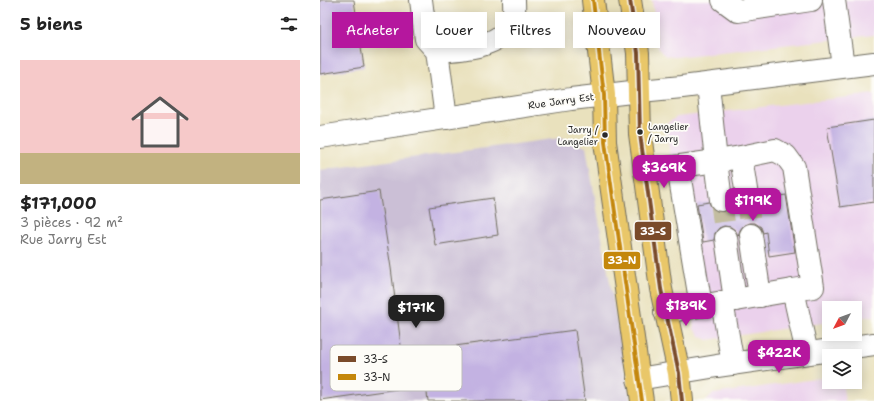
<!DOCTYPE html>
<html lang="fr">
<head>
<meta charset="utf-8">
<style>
  :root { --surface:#fff; --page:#f2f2f2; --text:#222; --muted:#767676; --accent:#b5179e }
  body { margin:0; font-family:"Shantell Sans",sans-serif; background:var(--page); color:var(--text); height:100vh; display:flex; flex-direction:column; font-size:15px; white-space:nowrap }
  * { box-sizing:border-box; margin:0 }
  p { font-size:13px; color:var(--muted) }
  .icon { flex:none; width:22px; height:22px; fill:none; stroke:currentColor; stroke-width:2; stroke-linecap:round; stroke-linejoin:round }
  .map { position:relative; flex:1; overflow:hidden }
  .details { display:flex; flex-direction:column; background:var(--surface); width:320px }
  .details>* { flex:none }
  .top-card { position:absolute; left:12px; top:12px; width:380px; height:36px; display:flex; gap:8px }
  .needle { width:26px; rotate:229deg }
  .fabs { position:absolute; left:502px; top:301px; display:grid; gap:8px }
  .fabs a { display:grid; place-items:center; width:40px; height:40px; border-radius:0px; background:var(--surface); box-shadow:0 2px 10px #0003; font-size:20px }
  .price { position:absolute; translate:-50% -34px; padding:0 9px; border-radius:8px; background:var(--accent); color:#fff; font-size:13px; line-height:26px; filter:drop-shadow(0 1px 2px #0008) }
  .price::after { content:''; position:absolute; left:50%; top:24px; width:12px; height:9px; margin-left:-6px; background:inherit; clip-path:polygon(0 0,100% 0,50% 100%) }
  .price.selected { background:#222; color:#fff }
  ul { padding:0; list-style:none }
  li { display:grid; align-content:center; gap:8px; height:212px; padding:0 20px }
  li span { display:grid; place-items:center; height:124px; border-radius:0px; color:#555 }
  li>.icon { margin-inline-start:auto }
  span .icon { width:72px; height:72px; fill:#fffc; stroke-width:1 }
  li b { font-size:17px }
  h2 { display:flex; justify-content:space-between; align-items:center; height:48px; padding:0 20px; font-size:17px }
  .pill { padding:0 14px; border-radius:0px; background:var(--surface); box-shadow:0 2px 10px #0003; font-size:14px; line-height:36px }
  .pill.selected { background:var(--accent); color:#fff }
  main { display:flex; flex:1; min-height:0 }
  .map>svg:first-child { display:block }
  .built { fill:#ebd1ec }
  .industrial { fill:#cbbfd6 }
  .building { fill:#c3b2e2 }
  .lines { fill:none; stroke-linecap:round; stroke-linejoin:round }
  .minor-tunnel { stroke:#c3bda0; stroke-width:22; stroke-dasharray:22 11; stroke-linecap:butt }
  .minor-casing { stroke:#6e6b5e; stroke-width:24 }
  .major-casing { stroke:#6e6b5e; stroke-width:24 }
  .minor { stroke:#fff; stroke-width:22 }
  .major { stroke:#e9c769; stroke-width:22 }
  .bus-1-casing { stroke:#fdfcf7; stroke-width:7 }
  .bus-2-casing { stroke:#fdfcf7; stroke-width:7 }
  .bus-1 { stroke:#7a4b2a; stroke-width:4 }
  .bus-2 { stroke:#c4870b; stroke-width:4 }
  .bus-dot { fill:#2b2b2b; stroke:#fdfcf7; stroke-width:1.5 }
  .labels { text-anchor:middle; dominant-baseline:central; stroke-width:3.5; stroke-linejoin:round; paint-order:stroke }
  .bus-label { font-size:9px; fill:#2b2b2b; stroke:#fdfcf7; text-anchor:start }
  .street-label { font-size:10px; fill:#2b2b2b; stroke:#fdfcf7 }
  .key { fill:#fdfcf7; stroke:#bebdba; stroke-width:1 }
  .key-label { font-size:11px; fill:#2b2b2b }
  .line-badge { stroke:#fdfcf7; stroke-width:1.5 }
  .badge-label { font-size:11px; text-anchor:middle; font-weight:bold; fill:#fff }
</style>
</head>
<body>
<main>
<section class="details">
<h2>5 biens<svg class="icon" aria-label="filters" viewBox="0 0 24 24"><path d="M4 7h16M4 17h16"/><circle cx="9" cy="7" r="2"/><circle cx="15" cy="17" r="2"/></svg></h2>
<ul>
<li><span style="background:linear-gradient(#f6c9c9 75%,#c2b280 0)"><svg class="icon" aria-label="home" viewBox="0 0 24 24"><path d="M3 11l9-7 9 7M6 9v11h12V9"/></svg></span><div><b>$171,000</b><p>3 pièces · 92 m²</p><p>Rue Jarry Est</p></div></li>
</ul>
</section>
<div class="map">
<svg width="554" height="401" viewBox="0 0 554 401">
  <rect width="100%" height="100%" fill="#fdfcf7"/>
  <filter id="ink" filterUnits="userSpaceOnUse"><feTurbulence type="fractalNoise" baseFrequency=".025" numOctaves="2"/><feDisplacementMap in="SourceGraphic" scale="8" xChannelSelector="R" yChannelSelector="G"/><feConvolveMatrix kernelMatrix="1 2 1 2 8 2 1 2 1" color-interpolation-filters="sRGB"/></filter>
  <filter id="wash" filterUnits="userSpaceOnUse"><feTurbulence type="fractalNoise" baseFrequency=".012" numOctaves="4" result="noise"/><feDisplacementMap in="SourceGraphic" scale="16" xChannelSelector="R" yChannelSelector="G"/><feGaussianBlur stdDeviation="0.9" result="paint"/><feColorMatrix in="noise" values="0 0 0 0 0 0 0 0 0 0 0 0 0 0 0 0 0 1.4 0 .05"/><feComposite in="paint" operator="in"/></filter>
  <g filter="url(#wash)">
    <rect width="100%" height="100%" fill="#e9e1bd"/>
    <g class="built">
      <polygon points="332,0 554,0 554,35 355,57 346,56 341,52 338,47"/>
      <polygon points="554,94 554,316 535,318 535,308 509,308 509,322 388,340 380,336 374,329 346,127 349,122 357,117"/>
      <polygon points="509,377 509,382 522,382 525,401 386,401 393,394"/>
    </g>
    <polygon class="industrial" points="240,138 266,147 311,401 0,401 0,170"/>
    <g id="blocks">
      <g class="building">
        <polygon points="0,0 34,0 44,67 0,74"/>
        <polygon points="554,120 554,202 520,207 507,127"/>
        <polygon points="59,191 71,268 82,353 255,330 265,401 108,401 106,385 0,400 0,200"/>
        <polygon points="439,195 441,199 466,195 475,252 449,256 446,232 443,233 441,227 435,223 429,223 424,225 420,230 418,236 416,231 411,227 404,226 399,228 395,233 394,240 383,242 377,204 389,202 391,207 396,211 403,212 408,210 412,205 413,198 415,198 418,204 423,208 429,208 434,206 438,201"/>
        <polygon points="173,198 178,235 115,245 109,207"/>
      </g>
    </g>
  </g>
  <g filter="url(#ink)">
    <use href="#blocks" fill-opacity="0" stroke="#6e6b5e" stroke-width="1"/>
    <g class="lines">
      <g class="minor-tunnel">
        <polyline points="427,196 431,235"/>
        <polyline points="401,200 406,238"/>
      </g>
      <defs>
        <g id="minor">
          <polyline points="101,0 106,39 117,51 126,118"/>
          <polyline points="403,0 418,11 491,0"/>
          <polyline points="514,0 523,66"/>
          <path d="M117,51C142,49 184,48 193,19C195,13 194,6 194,0"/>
          <polyline points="0,137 251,99 320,91 362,87 554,63"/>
          <polyline points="421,157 427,196"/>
          <polyline points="358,167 381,306"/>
          <polyline points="325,171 396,161 388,84"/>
          <polyline points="401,200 396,161 421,157 455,150 466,156 474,167 493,287 473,290"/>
          <polyline points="431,235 440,296"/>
          <polyline points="406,238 415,300"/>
          <polyline points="402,302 413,364"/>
          <polyline points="345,312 473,290 487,353"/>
          <polyline points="318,379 397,366 554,344"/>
        </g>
        <g id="major">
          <polyline points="273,0 284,95 285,142 322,401"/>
          <polyline points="310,0 318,53 320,134 325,171 341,289 359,373 362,401"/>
        </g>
      </defs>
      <use href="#minor" class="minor-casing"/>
      <use href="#major" class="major-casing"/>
      <use href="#minor" class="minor"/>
      <use href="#major" class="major"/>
      <defs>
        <polyline id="bus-1" points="310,0 318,53 320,134 341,289 359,373 362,401"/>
        <polyline id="bus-2" points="273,0 284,95 285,142 322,401"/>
      </defs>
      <use href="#bus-1" class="bus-1-casing"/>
      <use href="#bus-2" class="bus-2-casing"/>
      <use href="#bus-1" class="bus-1"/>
      <use href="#bus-2" class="bus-2"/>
    </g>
  </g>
  <g class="bus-dot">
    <circle cx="320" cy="132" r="3.5"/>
    <circle cx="285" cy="135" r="3.5"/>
  </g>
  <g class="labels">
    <g class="bus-label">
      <text x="328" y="127">Langelier<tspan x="328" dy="12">/ Jarry</tspan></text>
      <text x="278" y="130" text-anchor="end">Jarry /<tspan x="278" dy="12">Langelier</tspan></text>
    </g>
    <g class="street-label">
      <text transform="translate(241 101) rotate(-8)">Rue Jarry Est</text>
    </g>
  </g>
  <rect x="10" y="345" width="132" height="46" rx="6" class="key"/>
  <rect x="18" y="356" width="18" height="6" fill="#7a4b2a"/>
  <rect x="18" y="374" width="18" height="6" fill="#c4870b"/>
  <g class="key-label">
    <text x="43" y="363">33-S</text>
    <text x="43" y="381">33-N</text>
  </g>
  <g class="line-badge">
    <rect x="314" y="221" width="38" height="20" rx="4" fill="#7a4b2a"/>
    <rect x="283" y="251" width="38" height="19" rx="4" fill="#c4870b"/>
  </g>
  <g class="badge-label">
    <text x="333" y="235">33-S</text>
    <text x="302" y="264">33-N</text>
  </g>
</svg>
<div class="fabs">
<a><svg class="needle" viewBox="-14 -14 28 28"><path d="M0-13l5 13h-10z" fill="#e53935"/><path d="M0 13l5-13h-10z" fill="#767676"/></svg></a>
<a><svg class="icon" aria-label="layers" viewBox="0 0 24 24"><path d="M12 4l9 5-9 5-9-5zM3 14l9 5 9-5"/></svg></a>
</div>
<b class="price" style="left:344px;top:189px">$369K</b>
<b class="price" style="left:433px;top:222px">$119K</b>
<b class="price" style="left:366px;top:327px">$189K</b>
<b class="price selected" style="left:96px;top:329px">$171K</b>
<b class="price" style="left:459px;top:374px">$422K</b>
<div class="top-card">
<a class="pill selected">Acheter</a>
<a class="pill">Louer</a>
<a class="pill">Filtres</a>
<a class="pill">Nouveau</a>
</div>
</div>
</main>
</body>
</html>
